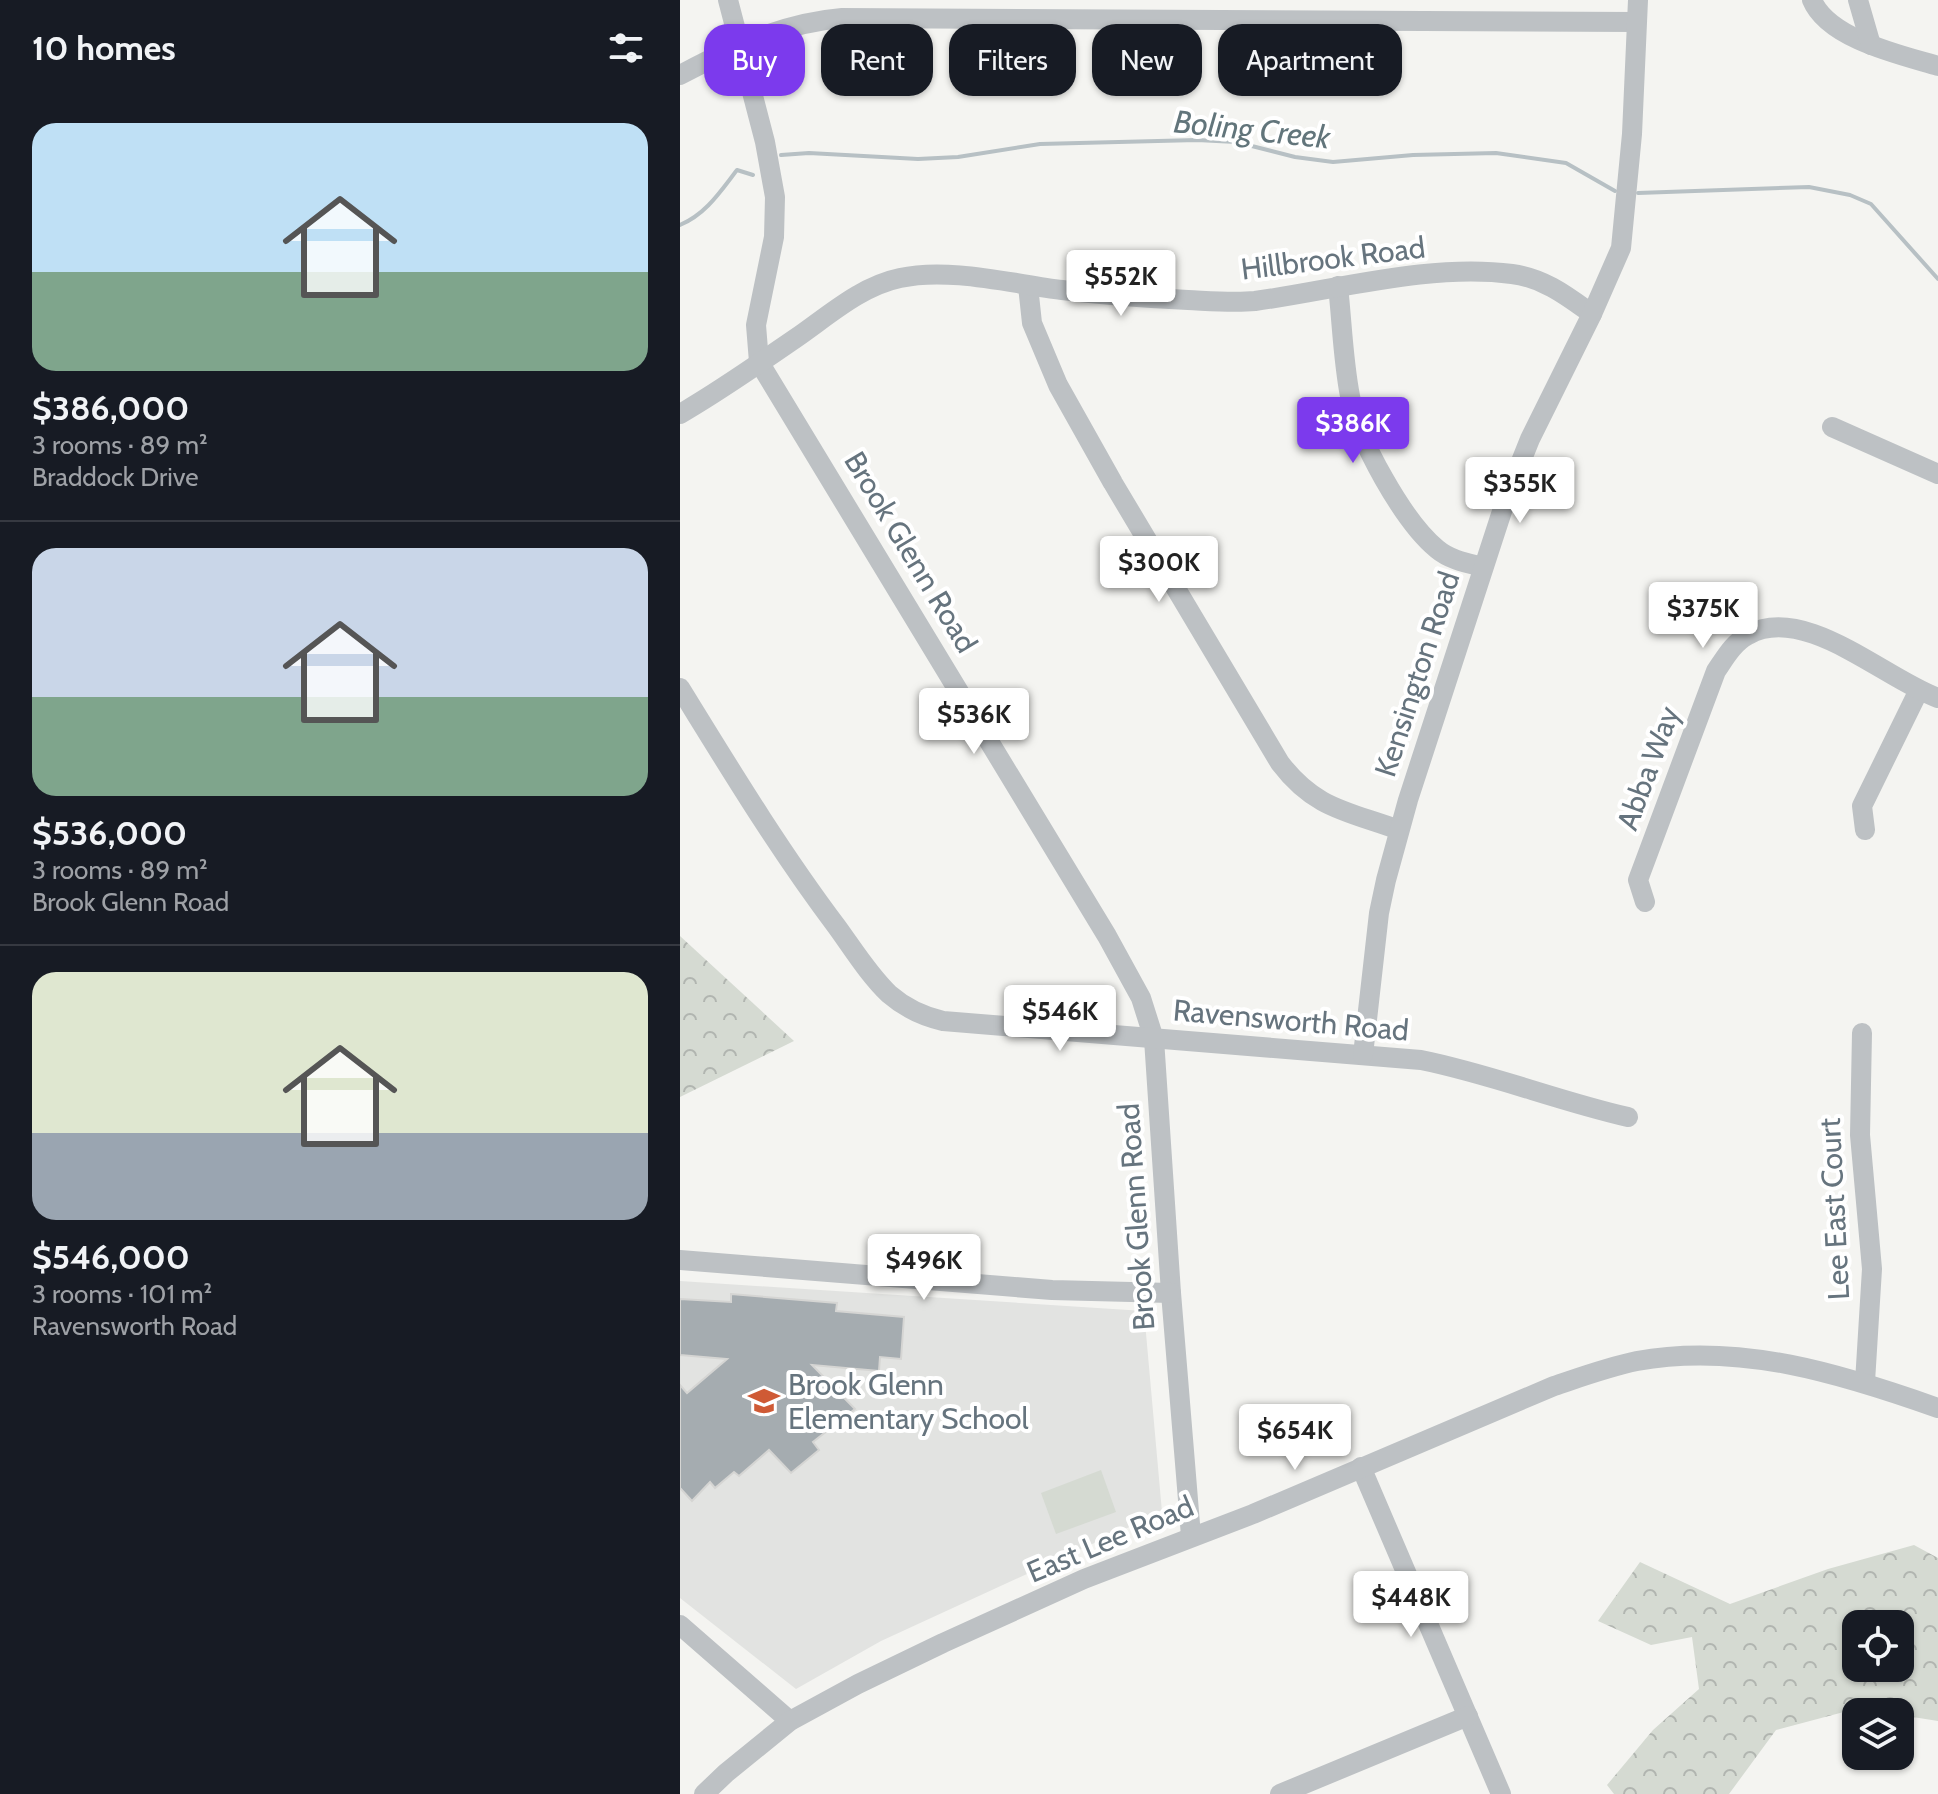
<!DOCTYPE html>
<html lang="en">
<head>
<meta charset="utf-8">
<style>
  :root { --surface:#171b24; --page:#20242c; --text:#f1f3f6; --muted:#9ea1a6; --line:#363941; --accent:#7c3aed }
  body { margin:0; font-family:Cabin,sans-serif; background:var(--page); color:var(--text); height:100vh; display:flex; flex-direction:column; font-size:30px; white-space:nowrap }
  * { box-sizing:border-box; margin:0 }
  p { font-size:26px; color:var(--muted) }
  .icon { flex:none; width:44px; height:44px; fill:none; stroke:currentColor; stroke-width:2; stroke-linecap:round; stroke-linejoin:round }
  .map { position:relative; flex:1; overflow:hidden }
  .drawer { display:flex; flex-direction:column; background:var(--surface); width:680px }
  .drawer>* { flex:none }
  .top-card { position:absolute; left:24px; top:24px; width:760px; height:72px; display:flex; gap:16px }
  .tools { position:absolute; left:1162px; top:1610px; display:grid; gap:16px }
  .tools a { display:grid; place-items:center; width:72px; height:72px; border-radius:16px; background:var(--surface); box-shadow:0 2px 6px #0004; font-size:40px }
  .price { position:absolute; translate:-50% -68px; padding:0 18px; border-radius:8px; background:#fff; color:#222; font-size:26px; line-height:52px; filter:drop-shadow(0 2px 4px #0008) }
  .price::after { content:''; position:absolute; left:50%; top:48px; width:24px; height:18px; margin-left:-12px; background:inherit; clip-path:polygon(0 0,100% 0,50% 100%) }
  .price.current { background:var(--accent); color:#fff }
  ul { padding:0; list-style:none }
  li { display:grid; align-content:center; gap:16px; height:424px; padding:0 32px }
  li+li { border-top:2px solid var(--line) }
  li span { display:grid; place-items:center; height:248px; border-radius:24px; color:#555 }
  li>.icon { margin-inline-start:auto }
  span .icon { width:144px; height:144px; fill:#fffc; stroke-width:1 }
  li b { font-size:34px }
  h2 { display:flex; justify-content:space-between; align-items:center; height:96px; padding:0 32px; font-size:34px }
  .tag { padding:0 28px; border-radius:24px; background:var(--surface); box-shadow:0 2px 6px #0004; font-size:28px; line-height:72px }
  .tag.current { background:var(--accent); color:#fff }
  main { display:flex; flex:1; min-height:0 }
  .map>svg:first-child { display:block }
  .built { fill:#e2e3e1 }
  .forest { fill:url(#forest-crowns); fill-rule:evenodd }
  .pitch { fill:#d5dad2 }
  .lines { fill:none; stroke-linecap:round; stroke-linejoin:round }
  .stream { stroke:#b7c0c4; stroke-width:4 }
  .building { fill:#a5acb0; stroke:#d5d5d3; stroke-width:2 }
  .minor { stroke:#bdc1c4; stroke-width:20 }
  .labels { text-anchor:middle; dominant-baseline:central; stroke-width:8; stroke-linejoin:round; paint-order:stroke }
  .street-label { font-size:30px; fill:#66747e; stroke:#fff }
  .poi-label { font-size:30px; fill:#66747e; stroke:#fff; text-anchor:start }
  .water-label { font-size:32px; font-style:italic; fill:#62757b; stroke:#fff }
</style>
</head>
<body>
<main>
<section class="drawer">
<h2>10 homes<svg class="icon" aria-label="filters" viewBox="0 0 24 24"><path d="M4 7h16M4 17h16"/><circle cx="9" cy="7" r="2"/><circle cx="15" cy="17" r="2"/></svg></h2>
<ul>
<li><span style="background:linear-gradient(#bfe0f5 60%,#7fa58c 0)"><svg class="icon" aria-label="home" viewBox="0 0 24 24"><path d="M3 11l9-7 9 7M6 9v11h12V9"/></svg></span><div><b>$386,000</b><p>3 rooms · 89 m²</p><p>Braddock Drive</p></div></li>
<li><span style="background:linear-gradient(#c9d6e8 60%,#7fa58c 0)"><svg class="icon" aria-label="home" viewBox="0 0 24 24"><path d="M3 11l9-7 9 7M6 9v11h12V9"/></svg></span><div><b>$536,000</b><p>3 rooms · 89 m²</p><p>Brook Glenn Road</p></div></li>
<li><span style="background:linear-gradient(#dfe7d0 65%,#9aa5b1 0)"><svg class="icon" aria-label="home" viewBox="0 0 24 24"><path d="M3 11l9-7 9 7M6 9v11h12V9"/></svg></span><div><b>$546,000</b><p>3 rooms · 101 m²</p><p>Ravensworth Road</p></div></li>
</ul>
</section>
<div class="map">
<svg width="1258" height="1794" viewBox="0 0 1258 1794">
  <defs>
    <pattern id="forest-crowns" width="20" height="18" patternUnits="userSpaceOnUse" patternTransform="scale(2)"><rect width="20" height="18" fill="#d5dad2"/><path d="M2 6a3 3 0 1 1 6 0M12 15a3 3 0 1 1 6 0" fill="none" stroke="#b1b5b0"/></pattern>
  </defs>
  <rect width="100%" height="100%" fill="#f4f4f1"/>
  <polygon class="built" points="0,1281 464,1311 482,1512 201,1641 116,1689 0,1598"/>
  <g class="forest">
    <polygon points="0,936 114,1041 0,1097"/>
    <path d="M1234,1545L1258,1558V1721L1220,1715V1712L1175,1709L1096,1730L1049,1794H934L927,1785L973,1730L1019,1689L1012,1637L971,1645L918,1621L960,1562L1050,1604L1148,1569ZM1176,1624H1220V1668H1176Z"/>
  </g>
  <polygon class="pitch" points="421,1470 436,1512 376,1534 361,1493"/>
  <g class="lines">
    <g class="stream">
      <polyline points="101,155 129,153 238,159 278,157 360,144 517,140 556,142 615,157 653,162 733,155 816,153 886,163 935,191"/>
      <polyline points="958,193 1129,187 1170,195 1191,204 1258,279"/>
      <path d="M0,225C26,214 40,192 57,170L73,175"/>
    </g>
  </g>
  <polygon class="building" points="51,1294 157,1303 156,1311 224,1317 221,1359 200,1357 199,1371 132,1365 175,1409 133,1442 139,1450 111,1473 89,1450 59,1476 54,1472 35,1488 30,1482 12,1501 0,1488 0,1385 7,1393 47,1359 0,1355 0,1299 51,1302"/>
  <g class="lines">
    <g class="minor">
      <polyline points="48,0 85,142 95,197 94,237 76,325 79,362 427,936 461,998 474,1039 491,1293 511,1536"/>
      <path d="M1132,0C1148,39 1221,55 1258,66"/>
      <polyline points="1178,0 1191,45"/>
      <path d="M0,75C53,47 102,23 162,18L956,22"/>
      <path d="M348,286L352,323L378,385L433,483L600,763C635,809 667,811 719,830"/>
      <path d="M658,286C662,322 663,360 670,396C677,439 724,522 757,549C770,560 787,563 803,567"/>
      <path d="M0,414C40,391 78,364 116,338C148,316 181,286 220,278C269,267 333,284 382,290C424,295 466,298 508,300C530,301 553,303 575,301C656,290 750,263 832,274C864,278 887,296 912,314"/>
      <polyline points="1152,427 1258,474"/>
      <path d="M0,688C50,769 99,850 157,927C173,949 189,975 209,994C225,1008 242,1016 263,1021L741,1060C811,1074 878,1101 948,1117"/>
      <polyline points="1185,830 1182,806 1239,690"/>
      <path d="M965,902L958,880L1036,671C1045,658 1053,643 1068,635C1124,603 1205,679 1258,698"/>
      <polyline points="1182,1033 1180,1135 1192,1269 1185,1382"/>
      <polyline points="683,1055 699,913 706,880 728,800 826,499 850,439 912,314 941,248 952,134 958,0"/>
      <polyline points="0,1260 372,1290 491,1293"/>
      <polyline points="681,1467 821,1794"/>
      <polyline points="0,1625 110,1721"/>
      <path d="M24,1794L46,1773L110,1721L178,1684L263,1643L404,1579L573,1514L874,1386C901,1377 928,1367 957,1361C1059,1342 1162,1374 1258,1408"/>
      <polyline points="600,1794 788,1716"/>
    </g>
  </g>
  <defs>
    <symbol id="school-bare" viewBox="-9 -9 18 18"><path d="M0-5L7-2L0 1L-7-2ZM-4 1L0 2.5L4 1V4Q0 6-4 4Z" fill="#cf5a35" stroke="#fff" stroke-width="2.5" paint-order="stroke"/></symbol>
  </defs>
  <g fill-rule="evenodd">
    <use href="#school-bare" x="62" y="1379" width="44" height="44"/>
  </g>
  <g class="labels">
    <g class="street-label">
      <text transform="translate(653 258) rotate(-7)">Hillbrook Road</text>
      <text transform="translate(231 552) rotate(59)">Brook Glenn Road</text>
      <text transform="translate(737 674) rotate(-72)">Kensington Road</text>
      <text transform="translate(968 768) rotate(-70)">Abba Way</text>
      <text transform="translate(611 1020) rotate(5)">Ravensworth Road</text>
      <text transform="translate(1154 1209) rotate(-93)">Lee East Court</text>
      <text transform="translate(456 1217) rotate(-94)">Brook Glenn Road</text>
      <text transform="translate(430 1539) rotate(-23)">East Lee Road</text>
    </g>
    <g class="poi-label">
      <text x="108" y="1384">Brook Glenn<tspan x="108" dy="34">Elementary School</tspan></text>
    </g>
    <g class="water-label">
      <text transform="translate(572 129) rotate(6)">Boling Creek</text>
    </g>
  </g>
</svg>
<div class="tools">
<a><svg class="icon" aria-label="locate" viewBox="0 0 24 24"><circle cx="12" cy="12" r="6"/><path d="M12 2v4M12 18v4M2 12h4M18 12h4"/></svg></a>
<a><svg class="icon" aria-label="layers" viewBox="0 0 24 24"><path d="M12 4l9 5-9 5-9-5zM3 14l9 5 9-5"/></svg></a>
</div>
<b class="price" style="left:441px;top:318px">$552K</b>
<b class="price current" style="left:673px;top:465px">$386K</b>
<b class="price" style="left:840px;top:525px">$355K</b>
<b class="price" style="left:479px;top:604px">$300K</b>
<b class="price" style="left:1023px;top:650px">$375K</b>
<b class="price" style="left:294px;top:756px">$536K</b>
<b class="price" style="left:380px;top:1053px">$546K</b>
<b class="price" style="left:244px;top:1302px">$496K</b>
<b class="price" style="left:615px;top:1472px">$654K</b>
<b class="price" style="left:731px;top:1639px">$448K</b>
<div class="top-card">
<a class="tag current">Buy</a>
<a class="tag">Rent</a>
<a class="tag">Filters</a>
<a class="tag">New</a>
<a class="tag">Apartment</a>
</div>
</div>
</main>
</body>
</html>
